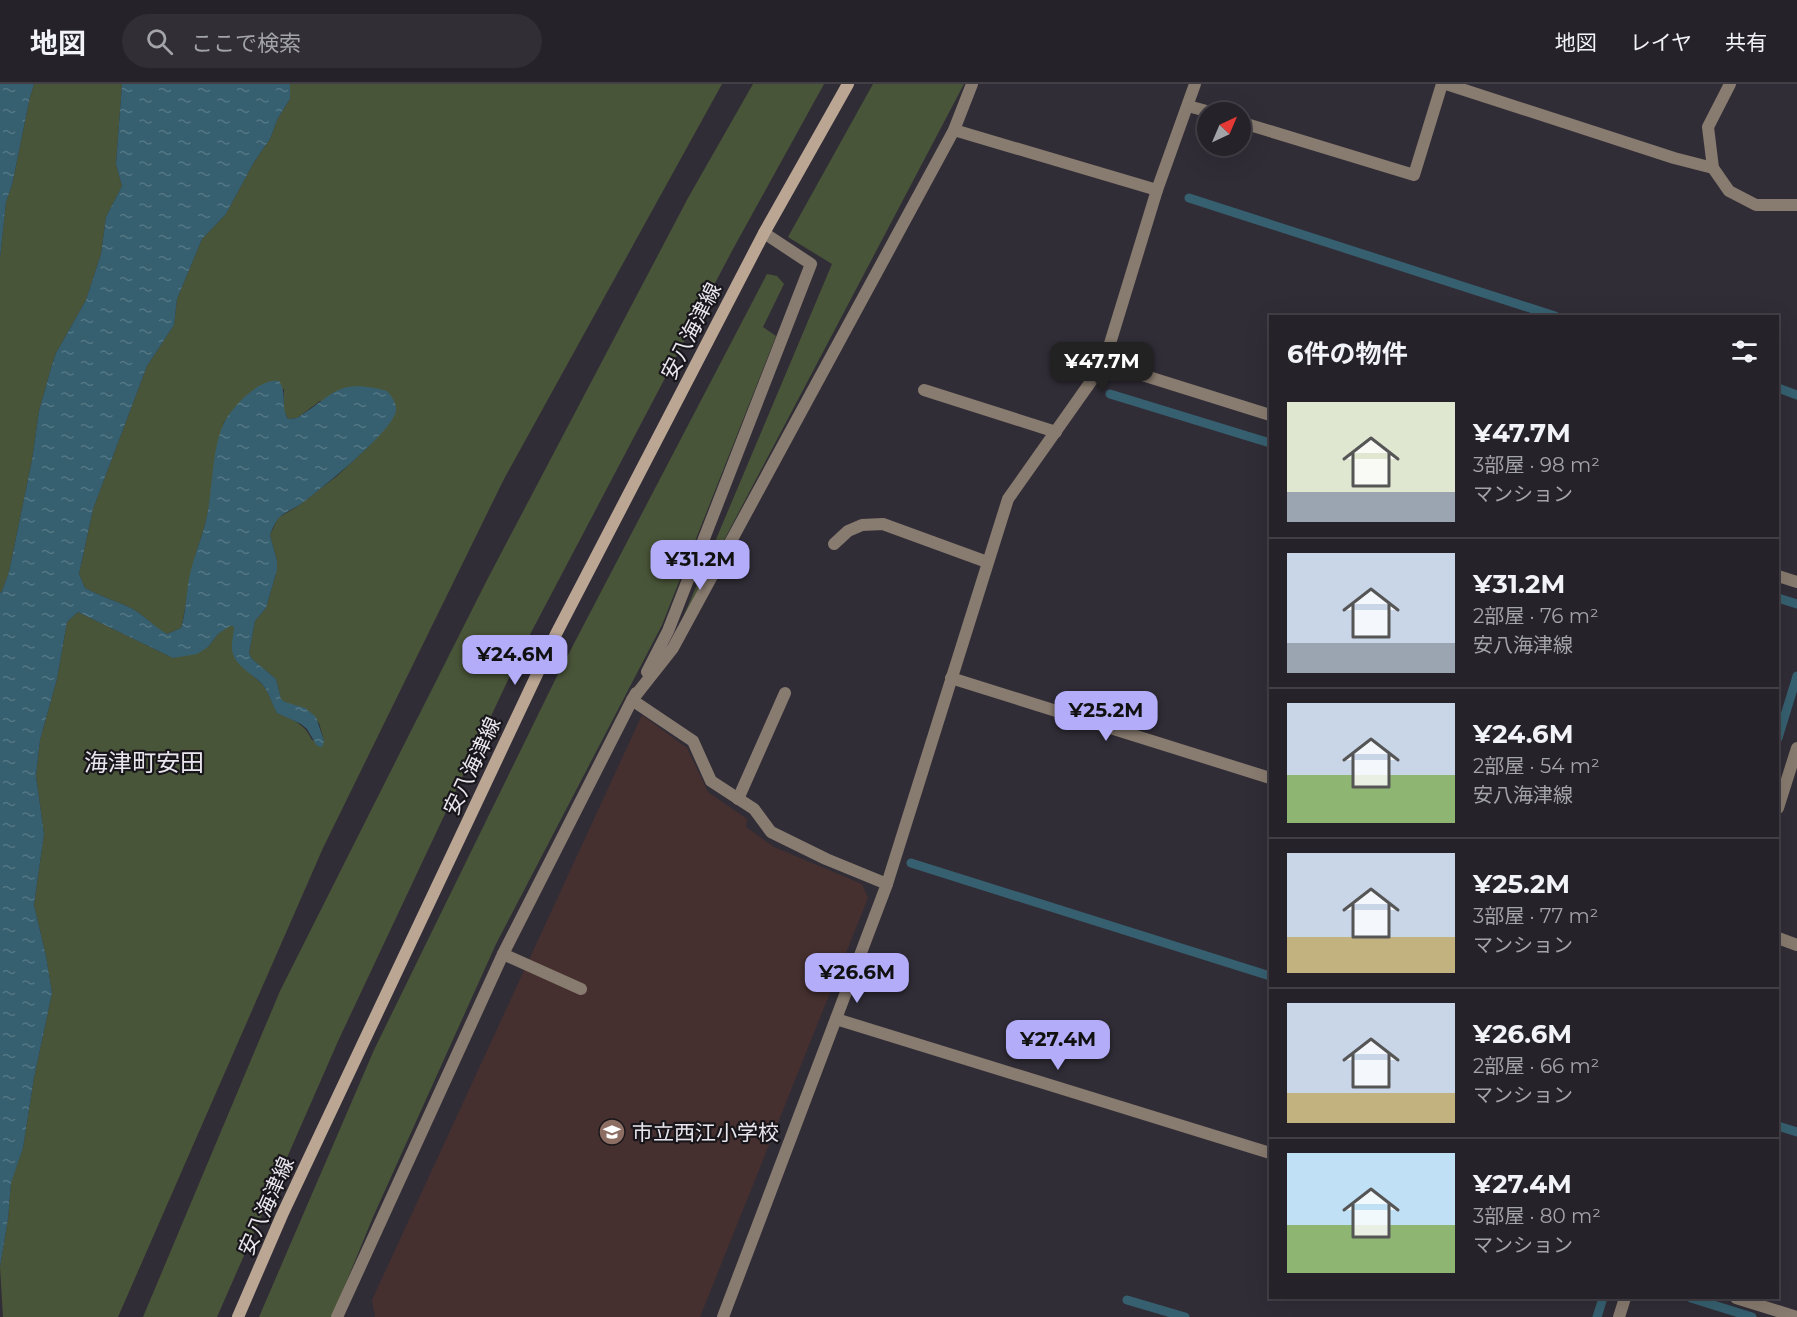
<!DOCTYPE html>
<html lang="ja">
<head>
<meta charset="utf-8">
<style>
  :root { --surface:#252229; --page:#312f35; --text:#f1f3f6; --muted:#a3a4a8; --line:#423f46; --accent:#b3adf9 }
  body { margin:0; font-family:Montserrat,"Noto Sans JP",sans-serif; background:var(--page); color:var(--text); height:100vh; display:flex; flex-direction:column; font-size:22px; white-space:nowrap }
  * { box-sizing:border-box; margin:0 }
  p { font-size:20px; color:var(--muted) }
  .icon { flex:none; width:33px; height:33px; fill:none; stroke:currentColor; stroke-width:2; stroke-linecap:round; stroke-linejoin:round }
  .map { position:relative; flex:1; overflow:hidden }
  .panel { position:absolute; left:1269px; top:231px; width:510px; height:984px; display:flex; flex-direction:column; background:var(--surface); border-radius:0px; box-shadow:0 6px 24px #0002,0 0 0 2px var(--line) }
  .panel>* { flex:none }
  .needle { width:39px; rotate:44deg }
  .tools { position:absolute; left:1197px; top:18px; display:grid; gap:12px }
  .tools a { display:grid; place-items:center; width:54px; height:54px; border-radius:50%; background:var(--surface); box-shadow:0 6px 24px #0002,0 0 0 2px var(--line); font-size:30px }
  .price { position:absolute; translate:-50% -51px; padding:0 14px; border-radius:12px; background:var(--accent); color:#111; font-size:20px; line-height:39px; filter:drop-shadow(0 2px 3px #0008) }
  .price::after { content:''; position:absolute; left:50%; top:36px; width:18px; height:14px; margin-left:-9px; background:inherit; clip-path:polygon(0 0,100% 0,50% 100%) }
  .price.selected { background:#222; color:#fff }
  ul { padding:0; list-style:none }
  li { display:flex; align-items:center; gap:18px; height:150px; padding:0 18px }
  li+li { border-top:2px solid var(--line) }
  li span { display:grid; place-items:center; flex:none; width:168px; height:120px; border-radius:0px; color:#555 }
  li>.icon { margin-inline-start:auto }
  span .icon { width:72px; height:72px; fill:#fffc; stroke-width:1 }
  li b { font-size:26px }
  h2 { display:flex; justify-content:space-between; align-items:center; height:72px; padding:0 18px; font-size:26px }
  header { display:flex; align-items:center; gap:36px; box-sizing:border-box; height:84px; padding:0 30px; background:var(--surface); border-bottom:2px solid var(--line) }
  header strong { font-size:28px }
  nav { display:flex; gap:33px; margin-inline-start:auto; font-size:21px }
  .search { width:420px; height:54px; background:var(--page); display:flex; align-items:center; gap:15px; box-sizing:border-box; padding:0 21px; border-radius:33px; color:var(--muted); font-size:22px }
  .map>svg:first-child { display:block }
  .education { fill:#45302f }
  .grass { fill:#495538 }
  .water { fill:url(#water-ripples) }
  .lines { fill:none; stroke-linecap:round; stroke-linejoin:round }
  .stream { stroke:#366070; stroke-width:9 }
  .service { stroke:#887b6f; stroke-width:12 }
  .minor { stroke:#887b6f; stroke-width:12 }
  .secondary { stroke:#bba693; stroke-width:12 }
  .labels { text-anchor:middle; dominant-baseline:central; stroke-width:4.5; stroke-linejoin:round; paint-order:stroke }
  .street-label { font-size:21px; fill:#e9e6ed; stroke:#18161b }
  .poi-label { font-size:21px; fill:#e9e6ed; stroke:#18161b; text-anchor:start }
  .quarter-label { font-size:24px; fill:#e9e6ed; stroke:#18161b }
</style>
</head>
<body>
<header>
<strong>地図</strong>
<div class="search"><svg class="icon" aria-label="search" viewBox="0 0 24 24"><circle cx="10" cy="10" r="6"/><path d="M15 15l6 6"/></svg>ここで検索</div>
<nav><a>地図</a><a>レイヤ</a><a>共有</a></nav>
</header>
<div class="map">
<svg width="1797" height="1233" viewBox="0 0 1797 1233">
  <defs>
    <pattern id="water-ripples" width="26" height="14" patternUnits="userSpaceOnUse" patternTransform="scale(1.5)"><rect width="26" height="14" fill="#366070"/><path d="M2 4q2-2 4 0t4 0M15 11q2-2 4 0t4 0" fill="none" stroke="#537785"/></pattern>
  </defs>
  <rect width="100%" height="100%" fill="#312d37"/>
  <polygon class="education" points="642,631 687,664 708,708 747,735 746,743 774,763 862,800 868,814 700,1233 375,1233 372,1216"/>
  <g class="grass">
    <polygon points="34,0 122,0 116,80 122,102 106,133 101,170 86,216 56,269 51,284 39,327 32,376 9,488 2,507 0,509 0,174 6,118 12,101 30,13"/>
    <path d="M290,0H722L504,395L323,764L118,1233H3L0,1183L8,1135L11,1098L23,1064L34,994L52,909L46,872L34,821L44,750L36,692L40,656L57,595L67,538L78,528L173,574L208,563L218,550L230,541L235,542L234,550L242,582L262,600L267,607L277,629C293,636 304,639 312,656L324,657L319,639L298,622L289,621L281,615L276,595L252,575L249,569L255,537L266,524L277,486V477L270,451L278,434L298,422L337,392L369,362L395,330L320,317L297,334L288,335L284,327V305L224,338C216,367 214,394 209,424C205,445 196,465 192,486C187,505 186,525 181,544L167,550C153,543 144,531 131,524C116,517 100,512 85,504L79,490L93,425L147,282L174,241L177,215L202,155L226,130L254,78L270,55L278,34L290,15Z"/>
    <polygon points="753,0 824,0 733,165 525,560 339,955 217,1233 143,1233 280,907 487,496 688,114"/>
    <polygon points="873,0 964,0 682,536 832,180 788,153"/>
    <polygon points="767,190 777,192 784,200 763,243 776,252 662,541 496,860 373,1133 332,1233 259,1233 374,966 556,594"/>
  </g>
  <g class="water">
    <polygon points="0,0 34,0 30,13 12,101 6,118 0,174"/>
    <path d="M122,0H290V15L278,34L270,55L254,78L226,130L202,155L177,215L174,241L147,282L93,425L79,490L85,504C100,512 116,517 131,524C144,531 153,542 167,550L181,544C186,528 186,511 189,495C194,469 206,446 209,420C213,393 213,363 224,339C232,322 261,293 279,297C288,311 280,321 288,335L297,334C336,310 336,294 387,307C392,313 397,319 396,327C392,348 320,406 301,420C294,425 284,428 278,435C274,440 272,446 270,451L277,477V486L266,524L255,537L249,569L252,575L276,595L281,615L285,618L305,624L316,633L324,657L322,663L317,662L307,645L301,640L277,629C272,620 269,608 262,600C253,590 237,583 233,570C230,561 234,551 234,542H230L218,550L208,563L197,570L173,574L78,528L67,538L57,595L40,656L36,692L44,750L34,821L46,872L52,909L34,994L23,1064L11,1099L8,1135L0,1183V509L2,507L9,488L32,376L39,327L51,284L56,269L86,216L101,170L106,133L122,102L116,80Z"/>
  </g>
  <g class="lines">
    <g class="stream">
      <polyline points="1189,114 1555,232"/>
      <polyline points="1778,304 1797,311"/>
      <polyline points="1110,310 1270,359"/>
      <polyline points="1778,514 1797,520"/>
      <polyline points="1778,654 1797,592"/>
      <polyline points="911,779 1270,892"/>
      <polyline points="1778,1042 1797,1048"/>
      <polyline points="1691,1214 1752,1233"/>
      <polyline points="1127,1216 1185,1233"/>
      <polyline points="1597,1233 1603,1214"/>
    </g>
    <g class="service">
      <polyline points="924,306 1056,348"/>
      <polyline points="834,460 848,447 862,441 883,440 987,478"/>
      <polyline points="738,715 785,609"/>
      <polyline points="503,870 581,905"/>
    </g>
    <g class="minor">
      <polyline points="1446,0 1674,74 1713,84"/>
      <polyline points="1730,0 1708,43 1713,84 1729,107 1756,121 1797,121"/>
      <polyline points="1188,22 1210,28"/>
      <polyline points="1240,38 1414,91 1442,0"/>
      <polyline points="954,46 1157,106"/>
      <polyline points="1104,279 1270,331"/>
      <polyline points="1778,492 1797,498"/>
      <polyline points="647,588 668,547 811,180 764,149"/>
      <polyline points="951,594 1270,694"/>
      <polyline points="636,609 632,616 693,657 711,697 754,725 771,748 826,775 887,800"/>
      <polyline points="1778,724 1797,664"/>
      <polyline points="1778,854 1797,861"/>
      <polyline points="836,935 1270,1069"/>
      <polyline points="1736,1214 1797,1233"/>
      <polyline points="337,1233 503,870 632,616 673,564 954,46 972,0"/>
      <polyline points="723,1233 887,800 1008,415 1104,279 1157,106 1195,0"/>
      <polyline points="1619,1233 1625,1214"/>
    </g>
    <polyline class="secondary" points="238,1233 282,1131 556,550 764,149 848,0"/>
  </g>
  <defs>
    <symbol id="school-disc" viewBox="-11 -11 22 22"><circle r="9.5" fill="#8d6e63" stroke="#18161b"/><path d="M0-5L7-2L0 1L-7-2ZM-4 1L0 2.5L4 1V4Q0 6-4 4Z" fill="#fff"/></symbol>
  </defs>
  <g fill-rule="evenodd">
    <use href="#school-disc" x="597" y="1033" width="30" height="30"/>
  </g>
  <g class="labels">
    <g class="street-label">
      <text transform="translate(691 247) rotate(-63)">安八海津線</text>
      <text transform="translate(472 682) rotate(-65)">安八海津線</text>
      <text transform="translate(266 1122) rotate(-66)">安八海津線</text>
    </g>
    <g class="poi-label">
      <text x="632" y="1048">市立西江小学校</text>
    </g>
    <g class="quarter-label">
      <text x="144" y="678">海津町安田</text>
    </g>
  </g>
</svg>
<div class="tools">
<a><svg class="needle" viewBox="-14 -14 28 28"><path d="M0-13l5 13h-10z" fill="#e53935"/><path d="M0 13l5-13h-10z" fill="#a3a4a8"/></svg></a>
</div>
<b class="price selected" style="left:1102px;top:309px">¥47.7M</b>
<b class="price" style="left:700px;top:507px">¥31.2M</b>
<b class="price" style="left:515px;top:602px">¥24.6M</b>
<b class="price" style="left:1106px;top:658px">¥25.2M</b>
<b class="price" style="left:857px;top:920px">¥26.6M</b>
<b class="price" style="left:1058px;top:987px">¥27.4M</b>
<section class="panel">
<h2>6件の物件<svg class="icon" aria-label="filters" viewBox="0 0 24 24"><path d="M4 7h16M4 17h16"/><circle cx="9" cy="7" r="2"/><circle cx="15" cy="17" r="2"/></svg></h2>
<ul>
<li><span style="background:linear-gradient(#dfe7d0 75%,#9aa5b1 0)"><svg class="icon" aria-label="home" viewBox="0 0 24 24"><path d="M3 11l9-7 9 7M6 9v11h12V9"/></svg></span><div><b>¥47.7M</b><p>3部屋 · 98 m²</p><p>マンション</p></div></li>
<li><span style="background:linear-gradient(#c9d6e8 75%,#9aa5b1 0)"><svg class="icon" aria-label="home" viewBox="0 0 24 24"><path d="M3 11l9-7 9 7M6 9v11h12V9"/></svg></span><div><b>¥31.2M</b><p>2部屋 · 76 m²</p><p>安八海津線</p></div></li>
<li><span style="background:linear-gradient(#c9d6e8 60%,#8fb573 0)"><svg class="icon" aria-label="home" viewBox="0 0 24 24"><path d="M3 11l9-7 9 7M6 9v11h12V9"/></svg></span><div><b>¥24.6M</b><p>2部屋 · 54 m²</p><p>安八海津線</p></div></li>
<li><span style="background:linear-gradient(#c9d6e8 70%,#c2b280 0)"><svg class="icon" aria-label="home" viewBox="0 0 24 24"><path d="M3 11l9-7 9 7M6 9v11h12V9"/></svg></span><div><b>¥25.2M</b><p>3部屋 · 77 m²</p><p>マンション</p></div></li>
<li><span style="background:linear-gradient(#c9d6e8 75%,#c2b280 0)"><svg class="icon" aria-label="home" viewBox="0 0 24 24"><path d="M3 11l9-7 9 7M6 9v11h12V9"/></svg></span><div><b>¥26.6M</b><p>2部屋 · 66 m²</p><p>マンション</p></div></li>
<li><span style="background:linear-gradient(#bfe0f5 60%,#8fb573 0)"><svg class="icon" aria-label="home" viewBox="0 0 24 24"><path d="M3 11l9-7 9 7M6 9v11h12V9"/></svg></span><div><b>¥27.4M</b><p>3部屋 · 80 m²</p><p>マンション</p></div></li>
</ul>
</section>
</div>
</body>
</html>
